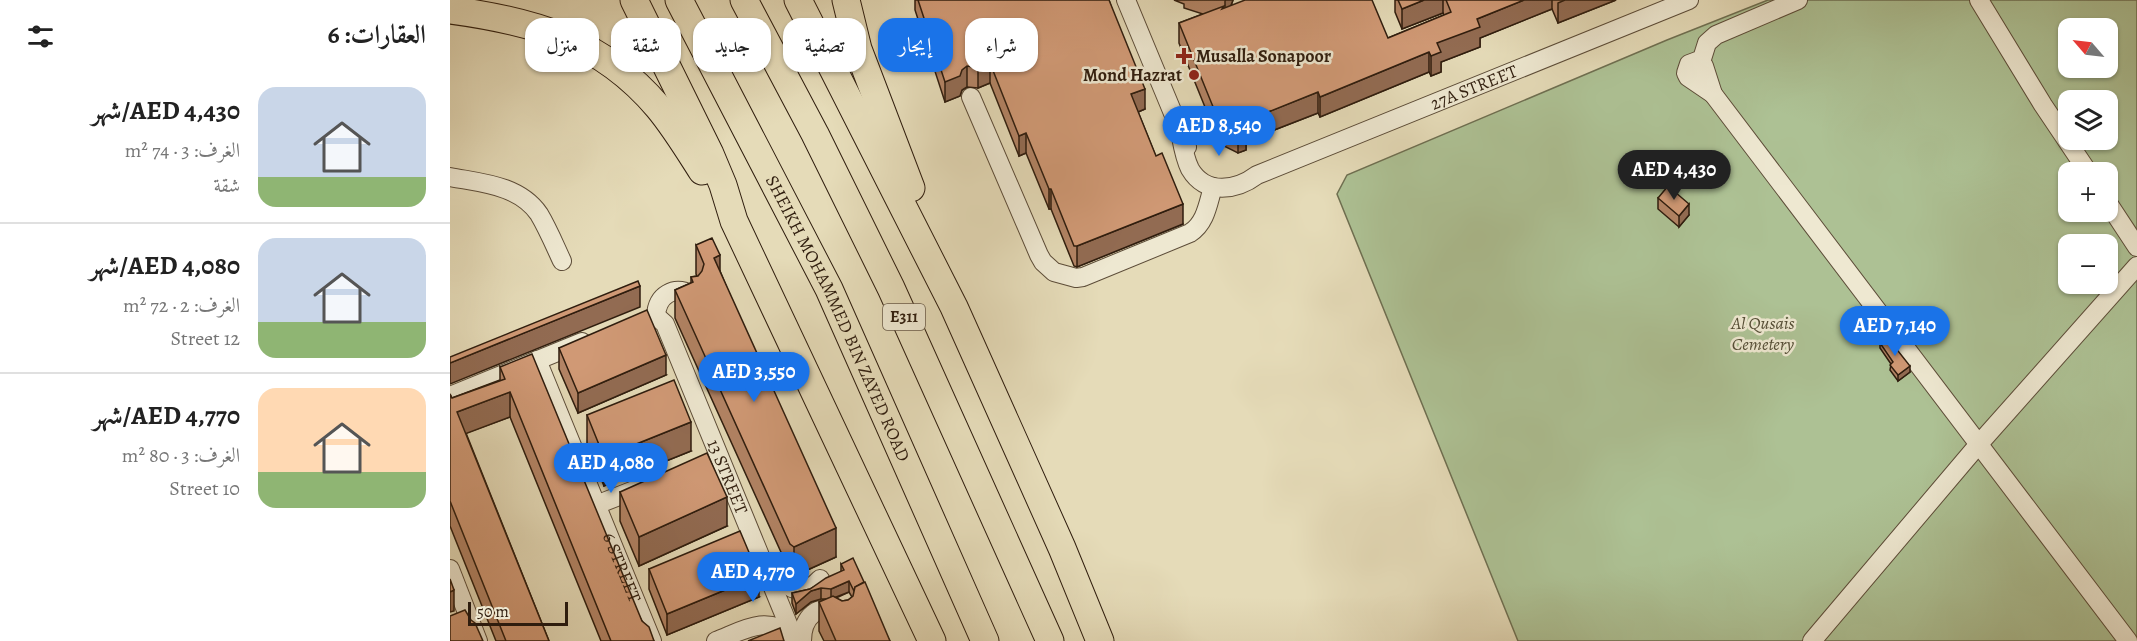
<!DOCTYPE html>
<html lang="ar">
<head>
<meta charset="utf-8">
<style>
  :root { --surface:#fff; --page:#f6f6f6; --text:#222; --muted:#767676; --line:#e0e0e0; --accent:#1a73e8 }
  body { margin:0; font-family:Alegreya,Amiri,serif; background:var(--page); color:var(--text); direction:rtl; height:100vh; display:flex; flex-direction:column; font-size:22px; white-space:nowrap }
  * { box-sizing:border-box; margin:0 }
  p { font-size:20px; color:var(--muted) }
  .icon { flex:none; width:33px; height:33px; fill:none; stroke:currentColor; stroke-width:2; stroke-linecap:round; stroke-linejoin:round }
  .map { position:relative; flex:1; overflow:hidden; direction:ltr }
  .details { display:flex; flex-direction:column; background:var(--surface); width:450px }
  .details>* { flex:none }
  .banner { position:absolute; left:18px; top:18px; width:570px; height:54px; direction:rtl; display:flex; gap:12px }
  .needle { width:39px; rotate:298deg }
  .buttons { position:absolute; left:1608px; top:18px; display:grid; gap:12px }
  .buttons a { display:grid; place-items:center; width:60px; height:60px; border-radius:12px; background:var(--surface); box-shadow:0 2px 4px #0004; font-size:30px }
  .scale { position:absolute; left:18px; bottom:15px; width:100px; box-sizing:border-box; padding-left:6px; border:3px solid #2f1d0e; border-top:0; font-size:16px; line-height:21px; white-space:nowrap; color:#2f1d0e; -webkit-text-stroke:4px #eee8d1; paint-order:stroke }
  .price { position:absolute; translate:-50% -51px; padding:0 14px; border-radius:21px; background:var(--accent); color:#fff; font-size:20px; line-height:39px; filter:drop-shadow(0 2px 3px #0008) }
  .price::after { content:''; position:absolute; left:50%; top:36px; width:18px; height:14px; margin-left:-9px; background:inherit; clip-path:polygon(0 0,100% 0,50% 100%) }
  .price.selected { background:#222; color:#fff }
  ul { padding:0; list-style:none }
  li { display:flex; align-items:center; gap:18px; height:150px; padding:0 24px }
  li+li { border-top:2px solid var(--line) }
  li span { display:grid; place-items:center; flex:none; width:168px; height:120px; border-radius:18px; color:#555 }
  li>.icon { margin-inline-start:auto }
  span .icon { width:72px; height:72px; fill:#fffc; stroke-width:1 }
  li b { font-size:26px }
  h2 { display:flex; justify-content:space-between; align-items:center; height:72px; padding:0 24px; font-size:26px }
  .tag { padding:0 21px; border-radius:18px; background:var(--surface); box-shadow:0 2px 4px #0004; font-size:21px; line-height:54px }
  .tag.selected { background:var(--accent); color:#fff }
  main { display:flex; flex:1; min-height:0 }
  .map>svg:first-child { display:block }
  .green { fill:#adc194; stroke:#6e6f51; stroke-width:1.5; fill-rule:evenodd }
  .lines { fill:none; stroke-linecap:round; stroke-linejoin:round }
  .minor-casing { stroke:#5c4c38; stroke-width:20 }
  .highway-casing { stroke:#2f1d0e; stroke-width:29 }
  .minor { stroke:#eee8d1; stroke-width:18 }
  .highway { stroke:#e5dbb8; stroke-width:27 }
  .wall { fill:#b38465; stroke:#2f1d0e; stroke-width:1.5; fill-rule:evenodd }
  .shaded-wall { fill:#926b52; stroke:#2f1d0e; stroke-width:1.5 }
  .building { fill:#d09975; stroke:#2f1d0e; stroke-width:1.5 }
  .poi-dot { fill:#8f2418; stroke:#eee8d1; stroke-width:2 }
  .labels { text-anchor:middle; dominant-baseline:central; stroke-width:5; stroke-linejoin:round; paint-order:stroke }
  .shield { fill:#eee8d1; stroke:#685a48; stroke-width:1.5 }
  .shield-label { font-size:16px; font-weight:bold; fill:#2f1d0e }
  .poi-label { font-size:18px; font-weight:bold; fill:#2f1d0e; stroke:#eee8d1; text-anchor:start }
  .street-label { font-size:18px; fill:#2f1d0e; stroke:#eee8d1 }
  .park-label { font-size:18px; font-style:italic; fill:#554e36; stroke:#eee8d1 }
</style>
</head>
<body>
<main>
<div class="map">
<svg width="1687" height="641" viewBox="0 0 1687 641">
  <rect width="100%" height="100%" fill="#e5dbb8"/>
  <filter id="stains"><feTurbulence type="fractalNoise" baseFrequency=".00333" numOctaves="4"/><feColorMatrix values="0 0 0 0 .2 0 0 0 0 .09 0 0 0 0 .02 0 0 0 .5 -.17"/></filter>
  <radialGradient id="worn" r=".72"><stop offset=".6" stop-color="#630" stop-opacity="0"/><stop offset="1" stop-color="#630" stop-opacity=".3"/></radialGradient>
  <path class="green" d="M1318,0H1687V641H1068L887,194L897,175L1217,40ZM1618,28H1658V68H1618ZM1618,100H1658V140H1618ZM1618,172H1658V212H1618ZM1618,244H1658V284H1618Z"/>
  <g class="lines">
    <defs>
      <g id="minor">
        <polyline points="676,0 737,147"/>
        <polyline points="1529,0 1593,105 1638,172"/>
        <polygon points="1247,61 1254,66 1263,94 1238,77 1236,73 1239,64"/>
        <polyline points="1251,62 1257,43 1266,35 1348,0"/>
        <polyline points="1263,94 1678,641"/>
        <path d="M521,97L589,255L593,262L604,272L626,278L633,277L740,233C756,223 758,203 763,187"/>
        <path id="s1" d="M731,137C733,148 735,159 740,169C756,196 787,190 807,175L1239,0"/>
        <path d="M0,177C31,183 69,185 89,214C98,229 105,246 112,261"/>
        <polyline points="1658,203 1687,247"/>
        <path id="s2" d="M206,316L215,324L345,641"/>
        <path d="M206,316C207,295 224,285 242,295"/>
        <path id="s3" d="M87,360L202,641"/>
        <polyline points="0,396 132,342"/>
        <polyline points="146,505 192,487"/>
        <path d="M320,566C334,585 349,602 370,579"/>
        <polyline points="0,569 28,641"/>
        <path d="M266,641C294,630 315,615 342,635"/>
        <path d="M352,641C352,618 369,599 391,616"/>
        <polyline points="1362,641 1528,445 1687,266"/>
      </g>
      <g id="highway">
        <polyline points="184,0 260,154 273,185 284,221 482,641"/>
        <path id="s4" d="M229,0L379,289L535,641"/>
        <polyline points="294,0 365,134 441,288 600,641"/>
        <polyline points="348,0 504,307 612,548 650,641"/>
        <polyline points="396,0 408,49 461,188"/>
        <path d="M0,10C83,21 151,40 208,107C224,126 238,149 252,171"/>
      </g>
    </defs>
    <use href="#minor" class="minor-casing"/>
    <use href="#highway" class="highway-casing"/>
    <use href="#minor" class="minor"/>
    <use href="#highway" class="highway"/>
  </g>
  <g class="wall">
    <polygon points="465,0 659,0 695,109 688,112 733,224 627,267 624,266 601,209 599,209 576,153 569,156 540,83 528,88 517,87 512,90 510,96 495,102 465,10"/>
    <polygon points="724,0 783,0 781,6 938,38 994,15 993,13 952,29 945,12 945,0 1166,0 1108,23 1102,9 1030,38 1030,47 991,62 991,72 981,76 979,72 870,117 868,113 796,141 796,150 788,153 770,144 729,43 729,23 753,14 734,8 734,4"/>
    <polygon points="1208,198 1239,215 1229,227 1208,209"/>
    <polygon points="246,245 270,271 386,557 344,576 340,572 225,318 225,290 241,283 241,277 247,276 246,274"/>
    <polygon points="1430,343 1460,372 1448,381 1440,370 1441,364 1430,348"/>
    <polygon points="109,348 216,375 128,413 109,369"/>
    <polygon points="50,367 192,621 204,641 151,641 60,417 16,433 99,641 46,641 0,526 0,394 2,398 50,380"/>
    <polygon points="137,415 241,451 154,486 137,444"/>
    <polygon points="170,492 277,526 189,566 170,521"/>
    <path d="M391,564L440,641H374L369,631V602L376,599H371L361,602L346,614L342,603V593L360,589L391,572ZM399,592L402,597L398,600L392,601L386,598Z"/>
    <polygon points="199,569 309,597 217,635 199,589"/>
  </g>
  <g class="shaded-wall">
    <polygon points="776,0 783,0 775,21 775,1"/>
    <polygon points="974,0 993,0 993,13 952,29 952,9"/>
    <polygon points="1074,0 1102,0 1102,9 1030,38 1030,47 991,62 991,72 981,76 981,56 987,43 1027,19"/>
    <polygon points="1115,0 1166,0 1108,23 1108,3"/>
    <polygon points="979,52 979,72 870,117 870,97"/>
    <polygon points="540,63 540,83 528,88 528,68"/>
    <polygon points="517,66 517,87 512,90 510,96 495,102 495,82"/>
    <polygon points="695,89 695,109 681,115 681,94"/>
    <polygon points="868,92 868,113 796,141 796,150 788,153 788,133 793,122"/>
    <polygon points="576,133 576,153 569,156 569,136"/>
    <rect x="599" y="189" width="2" height="20"/>
    <polygon points="733,204 733,224 627,267 627,246"/>
    <polygon points="1239,204 1239,215 1229,227 1229,216"/>
    <polygon points="270,255 270,284 264,258"/>
    <polygon points="190,286 190,307 0,384 0,363"/>
    <polygon points="216,355 216,375 128,413 128,393"/>
    <polygon points="1460,366 1460,372 1448,381 1448,375"/>
    <polygon points="60,392 60,417 7,437 7,412"/>
    <polygon points="241,422 241,451 154,486 154,457"/>
    <polygon points="277,497 277,526 189,566 189,537"/>
    <polygon points="386,528 386,557 344,576 344,547"/>
    <polygon points="309,576 309,597 217,635 217,614"/>
    <polygon points="399,581 399,592 381,599 381,589"/>
    <polygon points="371,588 371,599 361,602 346,614 346,604 361,591"/>
    <polygon points="4,590 4,611 0,612 0,592"/>
  </g>
  <g class="building">
    <polygon points="468,0 659,0 695,89 681,94 706,156 712,153 733,204 627,246 624,246 601,189 599,189 576,133 569,136 540,63 528,68 517,66 512,70 510,76 495,82"/>
    <polygon points="795,0 922,0 938,38 1001,12 996,0 1074,0 1027,19 1030,27 987,43 991,52 981,56 979,52 870,97 868,92 793,122 796,130 788,133 770,124 729,23 774,6 772,9"/>
    <polygon points="948,0 974,0 952,9"/>
    <polygon points="1218,186 1239,204 1229,216 1208,198"/>
    <polygon points="262,238 270,255 264,258 386,528 344,547 340,544 225,290 243,282 241,277 248,276 252,271 254,264 246,245"/>
    <polygon points="188,281 190,286 0,363 0,357"/>
    <polygon points="197,310 216,355 128,393 109,348"/>
    <polygon points="1437,337 1460,366 1448,375 1440,365 1443,362 1430,343"/>
    <polygon points="82,354 192,621 199,627 204,641 161,641 60,392 7,412 99,641 56,641 0,501 0,394 2,398 55,379 50,367"/>
    <polygon points="224,380 241,422 154,457 137,415"/>
    <polygon points="257,453 277,497 189,537 170,492"/>
    <polygon points="290,531 309,576 217,614 199,569"/>
    <polygon points="403,558 414,582 405,587 404,591 399,581 381,589 371,588 361,591 346,604 342,593 360,589 376,578 394,570 391,564"/>
    <polygon points="0,579 4,590 0,592"/>
    <polygon points="415,582 440,641 386,641 369,602 383,596 392,601 398,600 403,596 405,587"/>
    <polygon points="15,610 21,620 25,623 33,641 0,641 0,616"/>
    <polygon points="330,628 334,641 298,641"/>
  </g>
  <g class="poi-dot">
    <path d="M731 47h6v6h6v6h-6v6h-6v-6h-6v-6h6z"/>
    <circle cx="744" cy="75" r="6"/>
  </g>
  <g class="labels">
    <rect class="shield" x="433" y="304" width="42" height="26" rx="4.5"/>
    <g class="shield-label">
      <text x="454" y="317">E311</text>
    </g>
    <g class="poi-label">
      <text x="746" y="56">Musalla Sonapoor</text>
      <text x="732" y="75" text-anchor="end">Mond Hazrat</text>
    </g>
    <g class="street-label">
      <text stroke="none"><textPath href="#s1" startOffset="344">27A STREET</textPath></text>
      <text stroke="none"><textPath href="#s4" startOffset="356">SHEIKH MOHAMMED BIN ZAYED ROAD</textPath></text>
      <text stroke="none"><textPath href="#s2" startOffset="177">13 STREET</textPath></text>
      <text stroke="none"><textPath href="#s3" startOffset="224">6 STREET</textPath></text>
    </g>
    <g class="park-label">
      <text x="1313" y="323">Al Qusais<tspan x="1313" dy="21">Cemetery</tspan></text>
    </g>
  </g>
  <rect width="100%" height="100%" filter="url(#stains)"/>
  <rect width="100%" height="100%" fill="url(#worn)"/>
</svg>
<div class="buttons">
<a><svg class="needle" viewBox="-14 -14 28 28"><path d="M0-13l5 13h-10z" fill="#e53935"/><path d="M0 13l5-13h-10z" fill="#767676"/></svg></a>
<a><svg class="icon" aria-label="layers" viewBox="0 0 24 24"><path d="M12 4l9 5-9 5-9-5zM3 14l9 5 9-5"/></svg></a>
<a>+</a>
<a>−</a>
</div>
<div class="scale">50 m</div>
<b class="price" style="left:769px;top:157px">AED 8,540</b>
<b class="price selected" style="left:1224px;top:201px">AED 4,430</b>
<b class="price" style="left:1445px;top:357px">AED 7,140</b>
<b class="price" style="left:304px;top:403px">AED 3,550</b>
<b class="price" style="left:161px;top:494px">AED 4,080</b>
<b class="price" style="left:303px;top:603px">AED 4,770</b>
<div class="banner">
<a class="tag">شراء</a>
<a class="tag selected">إيجار</a>
<a class="tag">تصفية</a>
<a class="tag">جديد</a>
<a class="tag">شقة</a>
<a class="tag">منزل</a>
</div>
</div>
<section class="details">
<h2>العقارات: 6<svg class="icon" aria-label="filters" viewBox="0 0 24 24"><path d="M4 7h16M4 17h16"/><circle cx="9" cy="7" r="2"/><circle cx="15" cy="17" r="2"/></svg></h2>
<ul>
<li><span style="background:linear-gradient(#c9d6e8 75%,#8fb573 0)"><svg class="icon" aria-label="home" viewBox="0 0 24 24"><path d="M3 11l9-7 9 7M6 9v11h12V9"/></svg></span><div><b>AED 4,430/شهر</b><p>الغرف: 3 · 74 m²</p><p>شقة</p></div></li>
<li><span style="background:linear-gradient(#c9d6e8 70%,#8fb573 0)"><svg class="icon" aria-label="home" viewBox="0 0 24 24"><path d="M3 11l9-7 9 7M6 9v11h12V9"/></svg></span><div><b>AED 4,080/شهر</b><p>الغرف: 2 · 72 m²</p><p>12 Street</p></div></li>
<li><span style="background:linear-gradient(#ffd9b3 70%,#8fb573 0)"><svg class="icon" aria-label="home" viewBox="0 0 24 24"><path d="M3 11l9-7 9 7M6 9v11h12V9"/></svg></span><div><b>AED 4,770/شهر</b><p>الغرف: 3 · 80 m²</p><p>10 Street</p></div></li>
</ul>
</section>
</main>
</body>
</html>
